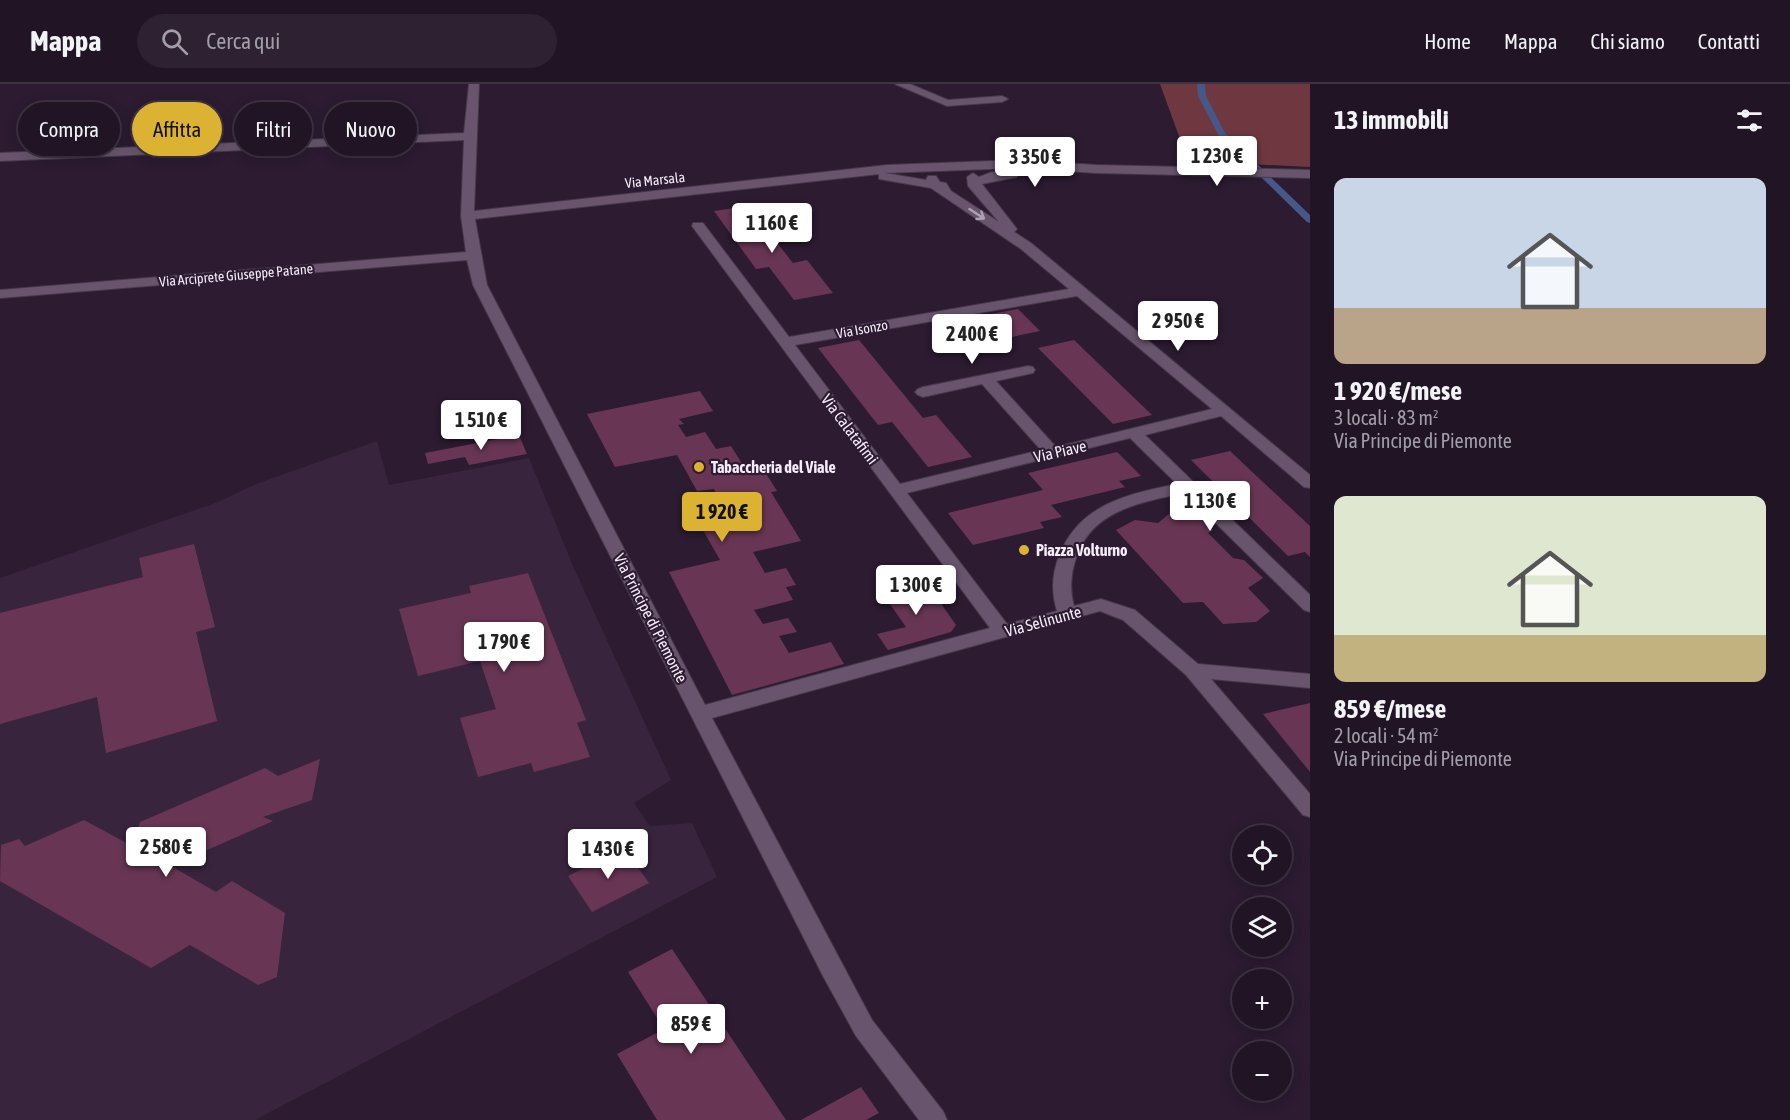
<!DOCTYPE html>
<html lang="it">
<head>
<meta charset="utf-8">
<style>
  :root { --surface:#211425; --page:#2d2132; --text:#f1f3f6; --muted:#a29ea7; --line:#3e3342; --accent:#dcb233 }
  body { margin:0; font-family:"Asap Condensed",sans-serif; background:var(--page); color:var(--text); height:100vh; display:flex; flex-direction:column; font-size:22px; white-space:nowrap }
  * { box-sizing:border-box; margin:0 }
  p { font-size:20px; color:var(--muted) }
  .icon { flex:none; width:33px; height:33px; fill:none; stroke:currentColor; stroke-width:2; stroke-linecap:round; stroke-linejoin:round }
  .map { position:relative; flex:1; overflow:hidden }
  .details { display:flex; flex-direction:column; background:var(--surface); width:480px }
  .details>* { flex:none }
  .banner { position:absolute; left:18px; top:18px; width:570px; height:54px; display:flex; gap:12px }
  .controls { position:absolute; left:1232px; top:741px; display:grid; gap:12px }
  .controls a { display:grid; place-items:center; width:60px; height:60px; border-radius:50%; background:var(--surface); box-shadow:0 3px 15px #0003,0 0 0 2px var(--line); font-size:30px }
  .price { position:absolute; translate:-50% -51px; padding:0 14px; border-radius:6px; background:#fff; color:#222; font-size:20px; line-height:39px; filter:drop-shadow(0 2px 3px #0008) }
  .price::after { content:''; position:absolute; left:50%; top:36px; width:18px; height:14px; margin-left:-9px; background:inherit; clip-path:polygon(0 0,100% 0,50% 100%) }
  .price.active { background:var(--accent); color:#111 }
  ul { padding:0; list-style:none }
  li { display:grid; align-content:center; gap:12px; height:318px; padding:0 24px }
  li span { display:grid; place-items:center; height:186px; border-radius:12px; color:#555 }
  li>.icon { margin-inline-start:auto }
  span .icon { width:108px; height:108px; fill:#fffc; stroke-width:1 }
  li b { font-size:26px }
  h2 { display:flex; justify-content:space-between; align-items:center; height:72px; padding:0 24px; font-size:26px }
  .chip { padding:0 21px; border-radius:27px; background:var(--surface); box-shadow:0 3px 15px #0003,0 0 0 2px var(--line); font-size:21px; line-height:54px }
  .chip.active { background:var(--accent); color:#111 }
  header { display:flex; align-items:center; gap:36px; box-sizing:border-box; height:84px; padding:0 30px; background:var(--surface); border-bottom:2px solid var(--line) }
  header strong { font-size:28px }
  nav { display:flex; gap:33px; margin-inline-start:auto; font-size:21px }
  .search { width:420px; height:54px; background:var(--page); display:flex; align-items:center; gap:15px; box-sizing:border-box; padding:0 21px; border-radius:33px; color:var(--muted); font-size:22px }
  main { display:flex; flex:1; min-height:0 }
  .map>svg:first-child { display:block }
  .built { fill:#39243e }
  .green { fill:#6f3840 }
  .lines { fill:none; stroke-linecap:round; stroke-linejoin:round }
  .stream { fill:#455888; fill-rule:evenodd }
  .building { fill:#683654 }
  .minor-casing { stroke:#46384a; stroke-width:2 }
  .minor { fill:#68556d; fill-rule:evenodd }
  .oneway { stroke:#afa0b3 }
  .poi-dot { fill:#dcb233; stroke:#2c1b31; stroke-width:2 }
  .labels { text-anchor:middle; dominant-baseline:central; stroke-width:4.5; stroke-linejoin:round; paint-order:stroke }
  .far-street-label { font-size:14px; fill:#f6ebf9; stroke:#2c1b31 }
  .street-label { font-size:16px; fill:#f6ebf9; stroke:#2c1b31 }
  .poi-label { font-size:16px; font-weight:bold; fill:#f6ebf9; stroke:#2c1b31; text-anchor:start }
</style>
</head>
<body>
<header>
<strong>Mappa</strong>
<div class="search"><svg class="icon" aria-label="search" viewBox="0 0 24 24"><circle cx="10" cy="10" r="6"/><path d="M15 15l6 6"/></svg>Cerca qui</div>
<nav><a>Home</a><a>Mappa</a><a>Chi siamo</a><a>Contatti</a></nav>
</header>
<main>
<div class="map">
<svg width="1310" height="1036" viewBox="0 0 1310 1036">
  <rect width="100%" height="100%" fill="#2c1b31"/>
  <polygon class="built" points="377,357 389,401 529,374 573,482 671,696 634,719 650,742 692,739 717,793 255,1036 0,1036 0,494 218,418 256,400"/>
  <polygon class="green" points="1160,0 1310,0 1310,83 1188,77"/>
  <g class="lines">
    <polygon class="stream" points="1197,0 1205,0 1206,12 1225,49 1310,131 1310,139 1307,138 1219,52 1198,12"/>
  </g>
  <g class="building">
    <polygon points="748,122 793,179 807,176 833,209 794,216 769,183 756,185 714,127"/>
    <polygon points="1018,225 1040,247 960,264 942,244 963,240 959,236"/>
    <polygon points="859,256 923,334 936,331 972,373 928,383 892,338 878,341 818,264"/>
    <polygon points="1074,256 1152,331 1113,340 1038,264"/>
    <polygon points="700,307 713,327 679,335 684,340 678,341 686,353 705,348 716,365 731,362 746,386 762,383 777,407 771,408 801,457 753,468 765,489 786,484 796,501 786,503 793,516 754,526 763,540 788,534 797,548 779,552 789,569 831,558 844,580 732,611 669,488 720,476 691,425 720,419 714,405 697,407 677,371 615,383 587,330"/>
    <polygon points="519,351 527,370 469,381 465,373 428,380 425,369"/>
    <polygon points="1230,367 1310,442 1310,473 1305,468 1288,472 1191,376"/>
    <polygon points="1117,368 1141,392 1119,397 1125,403 1051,421 1062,433 1040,438 1044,444 973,461 948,429 1043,406 1028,389"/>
    <polygon points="1174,426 1196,429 1213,446 1208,449 1233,474 1244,476 1263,494 1248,504 1270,527 1256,538 1223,540 1203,518 1183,519 1116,446 1135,436 1158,439"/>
    <polygon points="194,460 215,543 196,548 217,637 106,669 97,613 0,640 0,529 143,493 139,474"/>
    <polygon points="528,489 586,636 577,639 590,673 534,688 531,679 478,693 460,634 496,625 480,577 418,592 399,525 471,509 469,502"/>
    <polygon points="925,497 956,541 951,548 888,566 877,550 906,543 881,507"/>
    <polygon points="1310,619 1310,688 1263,630"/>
    <polygon points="320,675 312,716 263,733 273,737 171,782 216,808 232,797 285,829 277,893 258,901 190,861 151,884 0,797 1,761 19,755 25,762 84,736 132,762 140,738 265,684 278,692"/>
    <polygon points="624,764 649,799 592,828 568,792"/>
    <polygon points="672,865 786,1036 657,1036 617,970 664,945 628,888"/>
    <polygon points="861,1003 879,1029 866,1036 801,1036"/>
  </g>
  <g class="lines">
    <defs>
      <g id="minor">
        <path d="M469,0H479L474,127L887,81L1020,76L1096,81L1310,86V94L1096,89L1020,84L885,89L926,96L928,92H936L940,98L946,99L951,107L999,138L968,102L967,93L973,89L979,93L992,88L1017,87V93L982,100L1017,145L1014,148L1031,159L1310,391V404L1304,403L1221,332L1145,351L1310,511V528L1304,526L1185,409C1143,418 1094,425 1077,471C1071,488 1069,504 1074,522L1101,515L1135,526L1198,580L1310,590V604L1211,595L1310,710V733L1303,731L1186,591L1123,536L1100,527L712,634L872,936L943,1027L947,1036H919L856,952L823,892L473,201L467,176L0,214V206L466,168L461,132L464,56L0,77V69L464,49ZM879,90V95L931,104L1021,165L1069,205L789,253L703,139H693L692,142L990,544L705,621L487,201L475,135ZM1077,212L1212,325L1056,363L996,297L1033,289L1035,286L1033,283L1028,282L923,303L918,305L915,308L918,311L923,313L982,300L1041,366L900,400L795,261ZM1130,354L1177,400C1128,410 1079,420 1059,472C1052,490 1051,508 1057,527L1007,540L907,409Z"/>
        <polygon points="895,0 910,0 948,16 1002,12 1008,15 1002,18 947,22"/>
      </g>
    </defs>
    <use href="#minor" class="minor-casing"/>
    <use href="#minor" class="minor"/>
  </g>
  <defs><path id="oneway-shaft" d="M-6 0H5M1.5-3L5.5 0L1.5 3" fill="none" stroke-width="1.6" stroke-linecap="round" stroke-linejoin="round" transform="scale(1.5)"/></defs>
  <use class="oneway" href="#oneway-shaft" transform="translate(977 130) rotate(33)"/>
  <g class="poi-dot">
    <circle cx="699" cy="383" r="6"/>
    <circle cx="1024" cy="466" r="6"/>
  </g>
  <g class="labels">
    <g class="far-street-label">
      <text transform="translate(655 96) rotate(-6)">Via Marsala</text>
      <text transform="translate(236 191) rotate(-5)">Via Arciprete Giuseppe Patane</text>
      <text transform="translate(862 245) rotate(-10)">Via Isonzo</text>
    </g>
    <g class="street-label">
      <text transform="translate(850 345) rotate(53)">Via Calatafimi</text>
      <text transform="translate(1060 367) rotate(-13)">Via Piave</text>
      <text transform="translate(651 534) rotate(63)">Via Principe di Piemonte</text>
      <text transform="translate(1043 537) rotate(-15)">Via Selinunte</text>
    </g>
    <g class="poi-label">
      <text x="711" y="383">Tabaccheria del Viale</text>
      <text x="1036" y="466">Piazza Volturno</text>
    </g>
  </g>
</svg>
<div class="controls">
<a><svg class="icon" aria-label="locate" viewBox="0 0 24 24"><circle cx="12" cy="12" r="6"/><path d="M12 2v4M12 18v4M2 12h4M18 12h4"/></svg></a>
<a><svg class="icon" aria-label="layers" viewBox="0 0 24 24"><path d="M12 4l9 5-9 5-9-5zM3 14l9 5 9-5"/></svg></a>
<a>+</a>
<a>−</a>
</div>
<b class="price" style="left:1217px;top:103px">1 230 €</b>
<b class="price" style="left:1035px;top:104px">3 350 €</b>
<b class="price" style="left:772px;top:170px">1 160 €</b>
<b class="price" style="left:1178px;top:268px">2 950 €</b>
<b class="price" style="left:972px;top:281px">2 400 €</b>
<b class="price" style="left:481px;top:367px">1 510 €</b>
<b class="price" style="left:1210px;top:448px">1 130 €</b>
<b class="price active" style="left:722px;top:459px">1 920 €</b>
<b class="price" style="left:916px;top:532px">1 300 €</b>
<b class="price" style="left:504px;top:589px">1 790 €</b>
<b class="price" style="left:166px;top:794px">2 580 €</b>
<b class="price" style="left:608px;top:796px">1 430 €</b>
<b class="price" style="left:691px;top:971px">859 €</b>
<div class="banner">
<a class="chip">Compra</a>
<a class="chip active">Affitta</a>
<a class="chip">Filtri</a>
<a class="chip">Nuovo</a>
</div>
</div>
<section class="details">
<h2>13 immobili<svg class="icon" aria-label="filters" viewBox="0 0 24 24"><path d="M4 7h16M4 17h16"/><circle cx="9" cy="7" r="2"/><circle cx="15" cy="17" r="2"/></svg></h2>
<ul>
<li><span style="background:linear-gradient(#c9d6e8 70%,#b9a48a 0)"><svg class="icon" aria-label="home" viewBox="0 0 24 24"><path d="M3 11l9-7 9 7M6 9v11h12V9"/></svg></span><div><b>1 920 €/mese</b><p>3 locali · 83 m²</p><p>Via Principe di Piemonte</p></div></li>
<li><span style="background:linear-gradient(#dfe7d0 75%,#c2b280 0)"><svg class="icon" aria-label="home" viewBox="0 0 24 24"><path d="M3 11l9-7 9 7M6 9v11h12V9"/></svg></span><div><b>859 €/mese</b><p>2 locali · 54 m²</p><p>Via Principe di Piemonte</p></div></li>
</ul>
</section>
</main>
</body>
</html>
